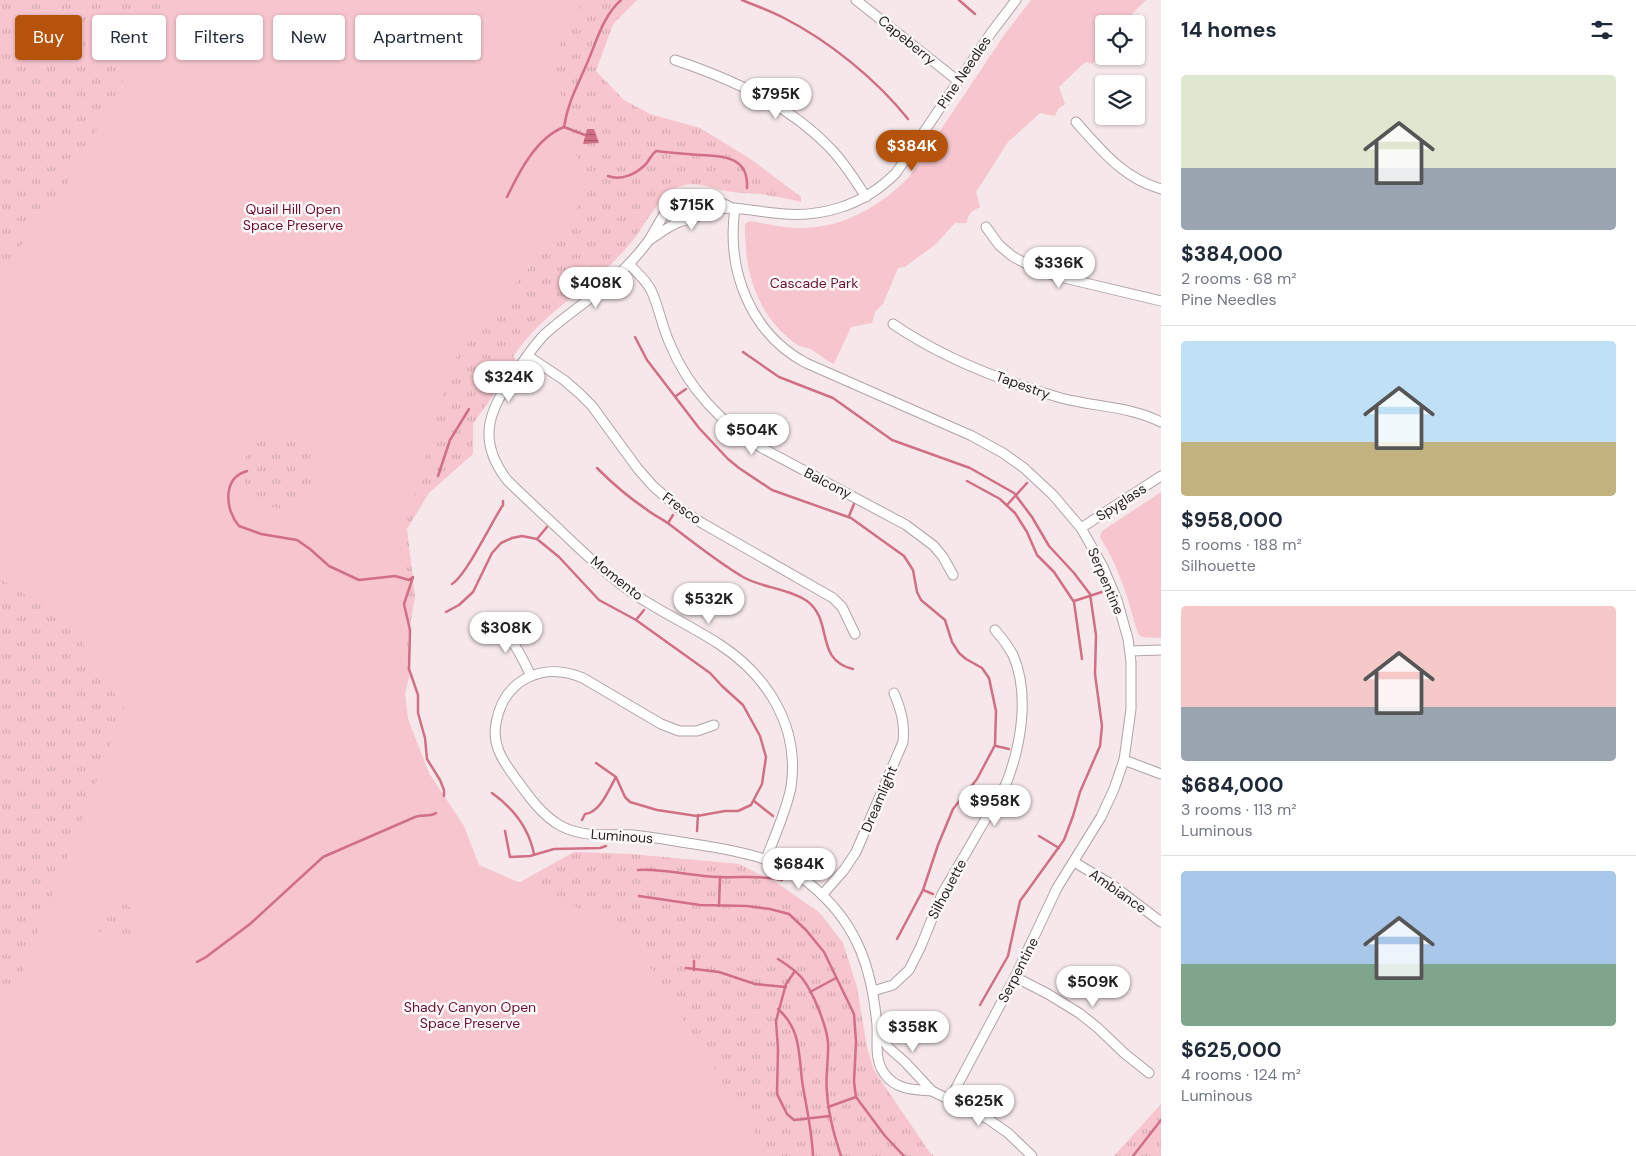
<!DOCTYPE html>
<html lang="en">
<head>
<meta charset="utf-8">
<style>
  :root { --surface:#fff; --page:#f6f6f7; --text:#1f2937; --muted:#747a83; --line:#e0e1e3; --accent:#b45309 }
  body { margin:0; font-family:"DM Sans",sans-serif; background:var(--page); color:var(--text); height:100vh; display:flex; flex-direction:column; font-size:19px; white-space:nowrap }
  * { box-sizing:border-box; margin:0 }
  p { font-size:16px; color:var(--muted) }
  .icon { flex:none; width:28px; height:28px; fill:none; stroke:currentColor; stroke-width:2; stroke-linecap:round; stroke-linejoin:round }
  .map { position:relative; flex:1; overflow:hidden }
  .side { display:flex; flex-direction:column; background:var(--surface); width:475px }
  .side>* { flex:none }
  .banner { position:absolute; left:15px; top:15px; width:475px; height:45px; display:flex; gap:10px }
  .tools { position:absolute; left:1095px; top:15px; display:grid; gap:10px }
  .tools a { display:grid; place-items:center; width:50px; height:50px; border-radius:5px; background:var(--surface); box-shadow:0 1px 4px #0004; font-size:25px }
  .price { position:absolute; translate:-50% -42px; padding:0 11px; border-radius:18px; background:#fff; color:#222; font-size:16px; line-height:32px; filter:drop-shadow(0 1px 2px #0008) }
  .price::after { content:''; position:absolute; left:50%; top:30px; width:15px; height:11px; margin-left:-8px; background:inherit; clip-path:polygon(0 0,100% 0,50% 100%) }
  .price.active { background:var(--accent); color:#fff }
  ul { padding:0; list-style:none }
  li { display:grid; align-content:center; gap:10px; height:265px; padding:0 20px }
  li+li { border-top:1px solid var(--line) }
  li span { display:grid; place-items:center; height:155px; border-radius:5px; color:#555 }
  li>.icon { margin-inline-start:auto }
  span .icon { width:90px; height:90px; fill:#fffc; stroke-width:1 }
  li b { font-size:21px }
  h2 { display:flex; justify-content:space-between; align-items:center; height:60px; padding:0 20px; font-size:21px }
  .chip { padding:0 18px; border-radius:5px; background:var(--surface); box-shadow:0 1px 4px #0004; font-size:18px; line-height:45px }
  .chip.active { background:var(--accent); color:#fff }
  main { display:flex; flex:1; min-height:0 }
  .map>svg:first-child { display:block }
  .grass { fill:url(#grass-tufts) }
  .park { fill:#f6c5cd; fill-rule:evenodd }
  .water { fill:url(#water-rules) }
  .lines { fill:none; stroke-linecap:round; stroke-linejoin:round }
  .stream { stroke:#d16f85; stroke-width:2.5 }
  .minor-casing { stroke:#b0a3a5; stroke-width:11 }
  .minor { stroke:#fff; stroke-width:9 }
  .labels { text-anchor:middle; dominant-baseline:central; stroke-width:5; stroke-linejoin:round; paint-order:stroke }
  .street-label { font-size:14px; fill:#241f20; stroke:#fdf8f8 }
  .park-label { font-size:14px; fill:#6b1230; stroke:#fdf8f8 }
</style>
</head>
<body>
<main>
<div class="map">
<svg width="1161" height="1156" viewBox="0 0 1161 1156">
  <defs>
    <pattern id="grass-tufts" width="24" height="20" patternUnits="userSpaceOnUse" patternTransform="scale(1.25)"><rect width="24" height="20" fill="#f6c5cd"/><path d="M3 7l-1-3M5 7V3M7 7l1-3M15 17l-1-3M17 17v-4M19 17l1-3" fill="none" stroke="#d3a9b0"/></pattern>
    <pattern id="water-rules" width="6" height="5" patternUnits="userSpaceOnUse" patternTransform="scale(1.25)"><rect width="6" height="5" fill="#d16f85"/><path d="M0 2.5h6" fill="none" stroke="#a95b6c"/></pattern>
  </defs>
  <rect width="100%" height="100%" fill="#f6e8ea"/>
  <g class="grass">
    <path d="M0,0H637L613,24L596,71L624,100L650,114L700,128L752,160L801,197V202C788,199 774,196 760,194C749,193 737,193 726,191C709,188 696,180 678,187C660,194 646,224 634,239C599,284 544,309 513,357L517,361L473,424V454L429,493L407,529L415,596L408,638L410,674L395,731L432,931L574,852L631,854L739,864L780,885L820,913L843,943L857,987L867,1047L874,1070L930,1153L934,1156H0Z"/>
    <polygon points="1161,1104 1161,1156 1114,1156"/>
  </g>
  <g class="park">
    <path d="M166,0H583L552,59L587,196L454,360L400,544L401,655L408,719L429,773L464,826L479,865L626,929L769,1156H0V996L23,972L124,709L70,623L0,579V274L70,179ZM274,434C279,434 284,433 289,434C340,447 314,522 270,506C262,502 254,498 249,490C239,474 243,450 260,439C264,437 269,435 274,434ZM111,901C137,901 136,919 129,938L106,941C94,929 93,909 111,901Z"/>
    <path d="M1031,0H1146L1133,13L1128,24H1104V55L1092,64L1087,62L1083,64L1059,87L1065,104L1058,109L1055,116L1040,113L1008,142L976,192L980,207C972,211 967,214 967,223H955L936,244L905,267L898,268L883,304L875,312L872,323L851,327L834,364C825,360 820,355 812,350C807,347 803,348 798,345C766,324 749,287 746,250C746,242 744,232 745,224L750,221C766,224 781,227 796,228C840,230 880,207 909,177L1005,34Z"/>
    <path d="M1161,492V638L1142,637L1138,634C1128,599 1120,569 1100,537L1102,531Z"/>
  </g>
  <polygon class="water" points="587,129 594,129 599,143 583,144"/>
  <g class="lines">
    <g class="stream">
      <path d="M742,0C756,6 771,11 784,18C829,41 876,79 908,119"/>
      <polyline points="959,0 975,14"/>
      <path d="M564,127C568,101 578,85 588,61C597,40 603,16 621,0"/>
      <path d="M608,176C622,181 636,174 646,164C650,159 651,155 656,151C671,153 685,154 700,155C722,156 749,156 747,188"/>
      <path d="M507,197C519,172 536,138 564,127L585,135"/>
      <polyline points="635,337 647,360 699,428 728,459 739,468 772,490 851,518 904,556 913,570 917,592 921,600 945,620 952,642 959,653 966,659 982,668 989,678 996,711 995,745 977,779 953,809 938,845 923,890 897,939"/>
      <polyline points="743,352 779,377 833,398 892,440 970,468 1014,493 1032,517 1049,546 1074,573 1090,594 1096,635 1095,674 1102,726 1100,746 1080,792 1073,816 1064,840 1020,901 1008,956 980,1005"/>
      <polyline points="676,396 686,389"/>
      <path d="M597,468C612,483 628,497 646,509C653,515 661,518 669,524C693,542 716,561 743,577C762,588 788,588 807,601C834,621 814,660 853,669"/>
      <path d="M247,471C222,478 225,510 239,526L261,534L297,540L310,549L329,566L359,580L395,576L409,580L413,577L404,604L410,630L409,669L418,695V713L425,738L427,759L440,780L444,790V796"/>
      <polyline points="438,476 450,440 469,409"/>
      <polyline points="967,481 1000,499 1015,513 1027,532 1037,555 1054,572 1074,602 1082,659"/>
      <polyline points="1007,505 1027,483"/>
      <polyline points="849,516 854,504"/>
      <polyline points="668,523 673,515"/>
      <polyline points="537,539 547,527"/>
      <path d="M452,584C466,576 492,521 503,505V501"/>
      <polyline points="1074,601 1105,591"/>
      <polyline points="446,612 459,605 473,592 492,553 501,543 512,538 522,536 537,539 559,557 599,600 636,620 710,673 722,686 743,705 760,736 766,757 762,784 751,805 738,811 725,811 697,816 657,810 630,802 625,797 616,777 596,763"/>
      <polyline points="636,620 644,610"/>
      <polyline points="996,746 1009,749"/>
      <path d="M492,793C513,808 529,829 534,854"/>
      <polyline points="754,801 773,816"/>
      <path d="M582,820L585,814C600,813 609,789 616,777"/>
      <polyline points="505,831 510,857 530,856 554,849 600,848 606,846"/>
      <polyline points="697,831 698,815"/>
      <polyline points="1039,836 1059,848"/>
      <path d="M638,870C665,868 692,877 720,877C741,878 762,875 782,880"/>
      <polyline points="923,890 933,894"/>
      <polyline points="639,896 700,905 747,906 770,909 789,914 806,930 824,952 854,1014 856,1042 854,1082 856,1097 885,1136 904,1156"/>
      <polyline points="719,906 720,877"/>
      <path d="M778,959C786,964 795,970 802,978C813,992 826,1024 828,1042C829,1059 825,1075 827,1092C828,1114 834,1135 841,1156"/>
      <path d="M197,962L206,957L250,924L323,857L415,817C421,814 431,817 436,813"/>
      <polyline points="686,968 719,972 755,984 786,987"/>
      <polyline points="694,970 694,961"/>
      <polyline points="795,971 786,984 776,1021 778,1049 777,1094 787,1114 794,1120 830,1116"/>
      <polyline points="810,992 836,978"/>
      <path d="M778,1009C803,1031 798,1058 803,1087C807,1110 812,1132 813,1156"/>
      <polyline points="828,1107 856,1097"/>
      <polyline points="1133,1156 1161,1120"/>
    </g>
    <defs>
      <g id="minor">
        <polyline points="856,0 958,81"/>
        <path d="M675,60C731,79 788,104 830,148C844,162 855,180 866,197"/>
        <path d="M1076,122C1101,150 1123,178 1161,189"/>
        <path d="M730,207C714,199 698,189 681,198C665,207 658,226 649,240C642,250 633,260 624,269C600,294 570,311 545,334C534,345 526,358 517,370C490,409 475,438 507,480C525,498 544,515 562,532C585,554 608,576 634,594C661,612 691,626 719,644C768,676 800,727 791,787C787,809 774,838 766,859"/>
        <path d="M735,208C726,270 750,333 806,363L972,436L1003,453L1024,468L1053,495L1081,528L1089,542L1103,567L1117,600L1128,639L1131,662V709L1124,760L1114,789L1101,817L1057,888L1015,977L950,1099"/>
        <polyline points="986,227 999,245 1012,256 1034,268 1056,276 1161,301"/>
        <path d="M651,239C660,233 668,227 677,223C683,220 690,220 696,217C703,215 709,210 717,209C735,206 755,211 774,213C820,219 863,206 896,173L991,33L1016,0"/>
        <path d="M629,264C636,272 646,280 651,290C659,307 662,327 670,344C688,388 722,424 762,448L906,525L934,546L943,557L953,575"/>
        <path d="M893,324C941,357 1005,382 1061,398C1095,407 1129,406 1161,422"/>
        <polyline points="528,356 564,380 579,393 592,406 638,469 653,486 677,507 702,523 833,598 842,607 855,634"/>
        <polyline points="1081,528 1161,476"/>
        <path d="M489,625C514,636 519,652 531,676"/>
        <polyline points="1130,651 1161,650"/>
        <path d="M714,725L697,731H679L661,724L583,678C543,661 504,679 496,723C492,744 502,760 514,776C527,794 541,815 561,826C584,838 608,834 633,835C654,837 674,841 694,844C740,851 783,858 818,891C859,928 872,971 877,1025C878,1041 874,1059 884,1073C895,1090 915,1090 932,1091"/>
        <polyline points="1124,760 1161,774"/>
        <polyline points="1074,862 1111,884 1161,922"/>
        <path d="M822,895L844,870L856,852L903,742C905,723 901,710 894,693"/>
        <polyline points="1015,977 1048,994 1079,1013 1098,1028 1124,1053 1149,1073"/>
        <path d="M873,991L893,985L909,970L921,946L942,894L1006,784C1021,746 1030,694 1013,655C1008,646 1002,638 995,630"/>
        <polyline points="879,1032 888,1047 905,1062 932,1091 988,1119 1008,1133 1032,1156"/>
      </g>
    </defs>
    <use href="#minor" class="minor-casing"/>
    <use href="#minor" class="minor"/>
  </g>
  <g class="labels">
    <g class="street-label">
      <text transform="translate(907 40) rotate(39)">Capeberry</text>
      <text transform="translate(964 72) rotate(-56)">Pine Needles</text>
      <text transform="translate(1023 385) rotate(20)">Tapestry</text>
      <text transform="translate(828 483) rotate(27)">Balcony</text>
      <text transform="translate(1121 502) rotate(-33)">Spyglass</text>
      <text transform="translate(682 508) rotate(36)">Fresco</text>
      <text transform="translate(617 578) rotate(38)">Momento</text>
      <text transform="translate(1106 581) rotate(67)">Serpentine</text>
      <text transform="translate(879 799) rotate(-67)">Dreamlight</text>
      <text transform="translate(622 836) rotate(4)">Luminous</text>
      <text transform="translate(947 889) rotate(-62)">Silhouette</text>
      <text transform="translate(1118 891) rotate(35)">Ambiance</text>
      <text transform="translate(1018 970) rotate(-63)">Serpentine</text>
    </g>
    <g class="park-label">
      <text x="293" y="209">Quail Hill Open<tspan x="293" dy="16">Space Preserve</tspan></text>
      <text x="814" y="283">Cascade Park</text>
      <text x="470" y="1007">Shady Canyon Open<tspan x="470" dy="16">Space Preserve</tspan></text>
    </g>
  </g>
</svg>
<div class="tools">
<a><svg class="icon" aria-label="locate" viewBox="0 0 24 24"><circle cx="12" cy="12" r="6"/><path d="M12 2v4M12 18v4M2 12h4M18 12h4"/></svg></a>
<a><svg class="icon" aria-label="layers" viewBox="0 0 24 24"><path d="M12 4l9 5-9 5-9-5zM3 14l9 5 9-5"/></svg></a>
</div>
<b class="price" style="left:776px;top:120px">$795K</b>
<b class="price active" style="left:912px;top:172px">$384K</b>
<b class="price" style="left:692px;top:231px">$715K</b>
<b class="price" style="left:1059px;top:289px">$336K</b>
<b class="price" style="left:596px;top:309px">$408K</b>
<b class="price" style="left:509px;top:403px">$324K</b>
<b class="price" style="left:752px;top:456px">$504K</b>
<b class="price" style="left:709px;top:625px">$532K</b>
<b class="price" style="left:506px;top:654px">$308K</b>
<b class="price" style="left:995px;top:827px">$958K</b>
<b class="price" style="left:799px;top:890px">$684K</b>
<b class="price" style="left:1093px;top:1008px">$509K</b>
<b class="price" style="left:913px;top:1053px">$358K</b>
<b class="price" style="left:979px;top:1127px">$625K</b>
<div class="banner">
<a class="chip active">Buy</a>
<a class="chip">Rent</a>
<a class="chip">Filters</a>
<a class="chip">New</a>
<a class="chip">Apartment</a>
</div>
</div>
<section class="side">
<h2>14 homes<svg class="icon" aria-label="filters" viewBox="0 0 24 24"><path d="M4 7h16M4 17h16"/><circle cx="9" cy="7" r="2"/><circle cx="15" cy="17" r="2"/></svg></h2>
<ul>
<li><span style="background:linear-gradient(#dfe7d0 60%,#9aa5b1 0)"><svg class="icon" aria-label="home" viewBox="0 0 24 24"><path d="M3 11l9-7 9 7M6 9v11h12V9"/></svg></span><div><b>$384,000</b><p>2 rooms · 68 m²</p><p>Pine Needles</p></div></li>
<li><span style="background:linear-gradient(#bfe0f5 65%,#c2b280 0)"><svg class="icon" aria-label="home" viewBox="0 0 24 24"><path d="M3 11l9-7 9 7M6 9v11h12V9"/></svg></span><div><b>$958,000</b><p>5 rooms · 188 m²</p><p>Silhouette</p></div></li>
<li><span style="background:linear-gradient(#f6c9c9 65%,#9aa5b1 0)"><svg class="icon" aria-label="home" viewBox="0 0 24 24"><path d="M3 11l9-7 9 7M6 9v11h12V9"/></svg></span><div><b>$684,000</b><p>3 rooms · 113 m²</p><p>Luminous</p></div></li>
<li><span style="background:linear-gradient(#a9c7e8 60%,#7fa58c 0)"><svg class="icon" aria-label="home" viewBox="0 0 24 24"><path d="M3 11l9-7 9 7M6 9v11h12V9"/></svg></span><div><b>$625,000</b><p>4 rooms · 124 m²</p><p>Luminous</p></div></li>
</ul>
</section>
</main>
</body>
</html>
